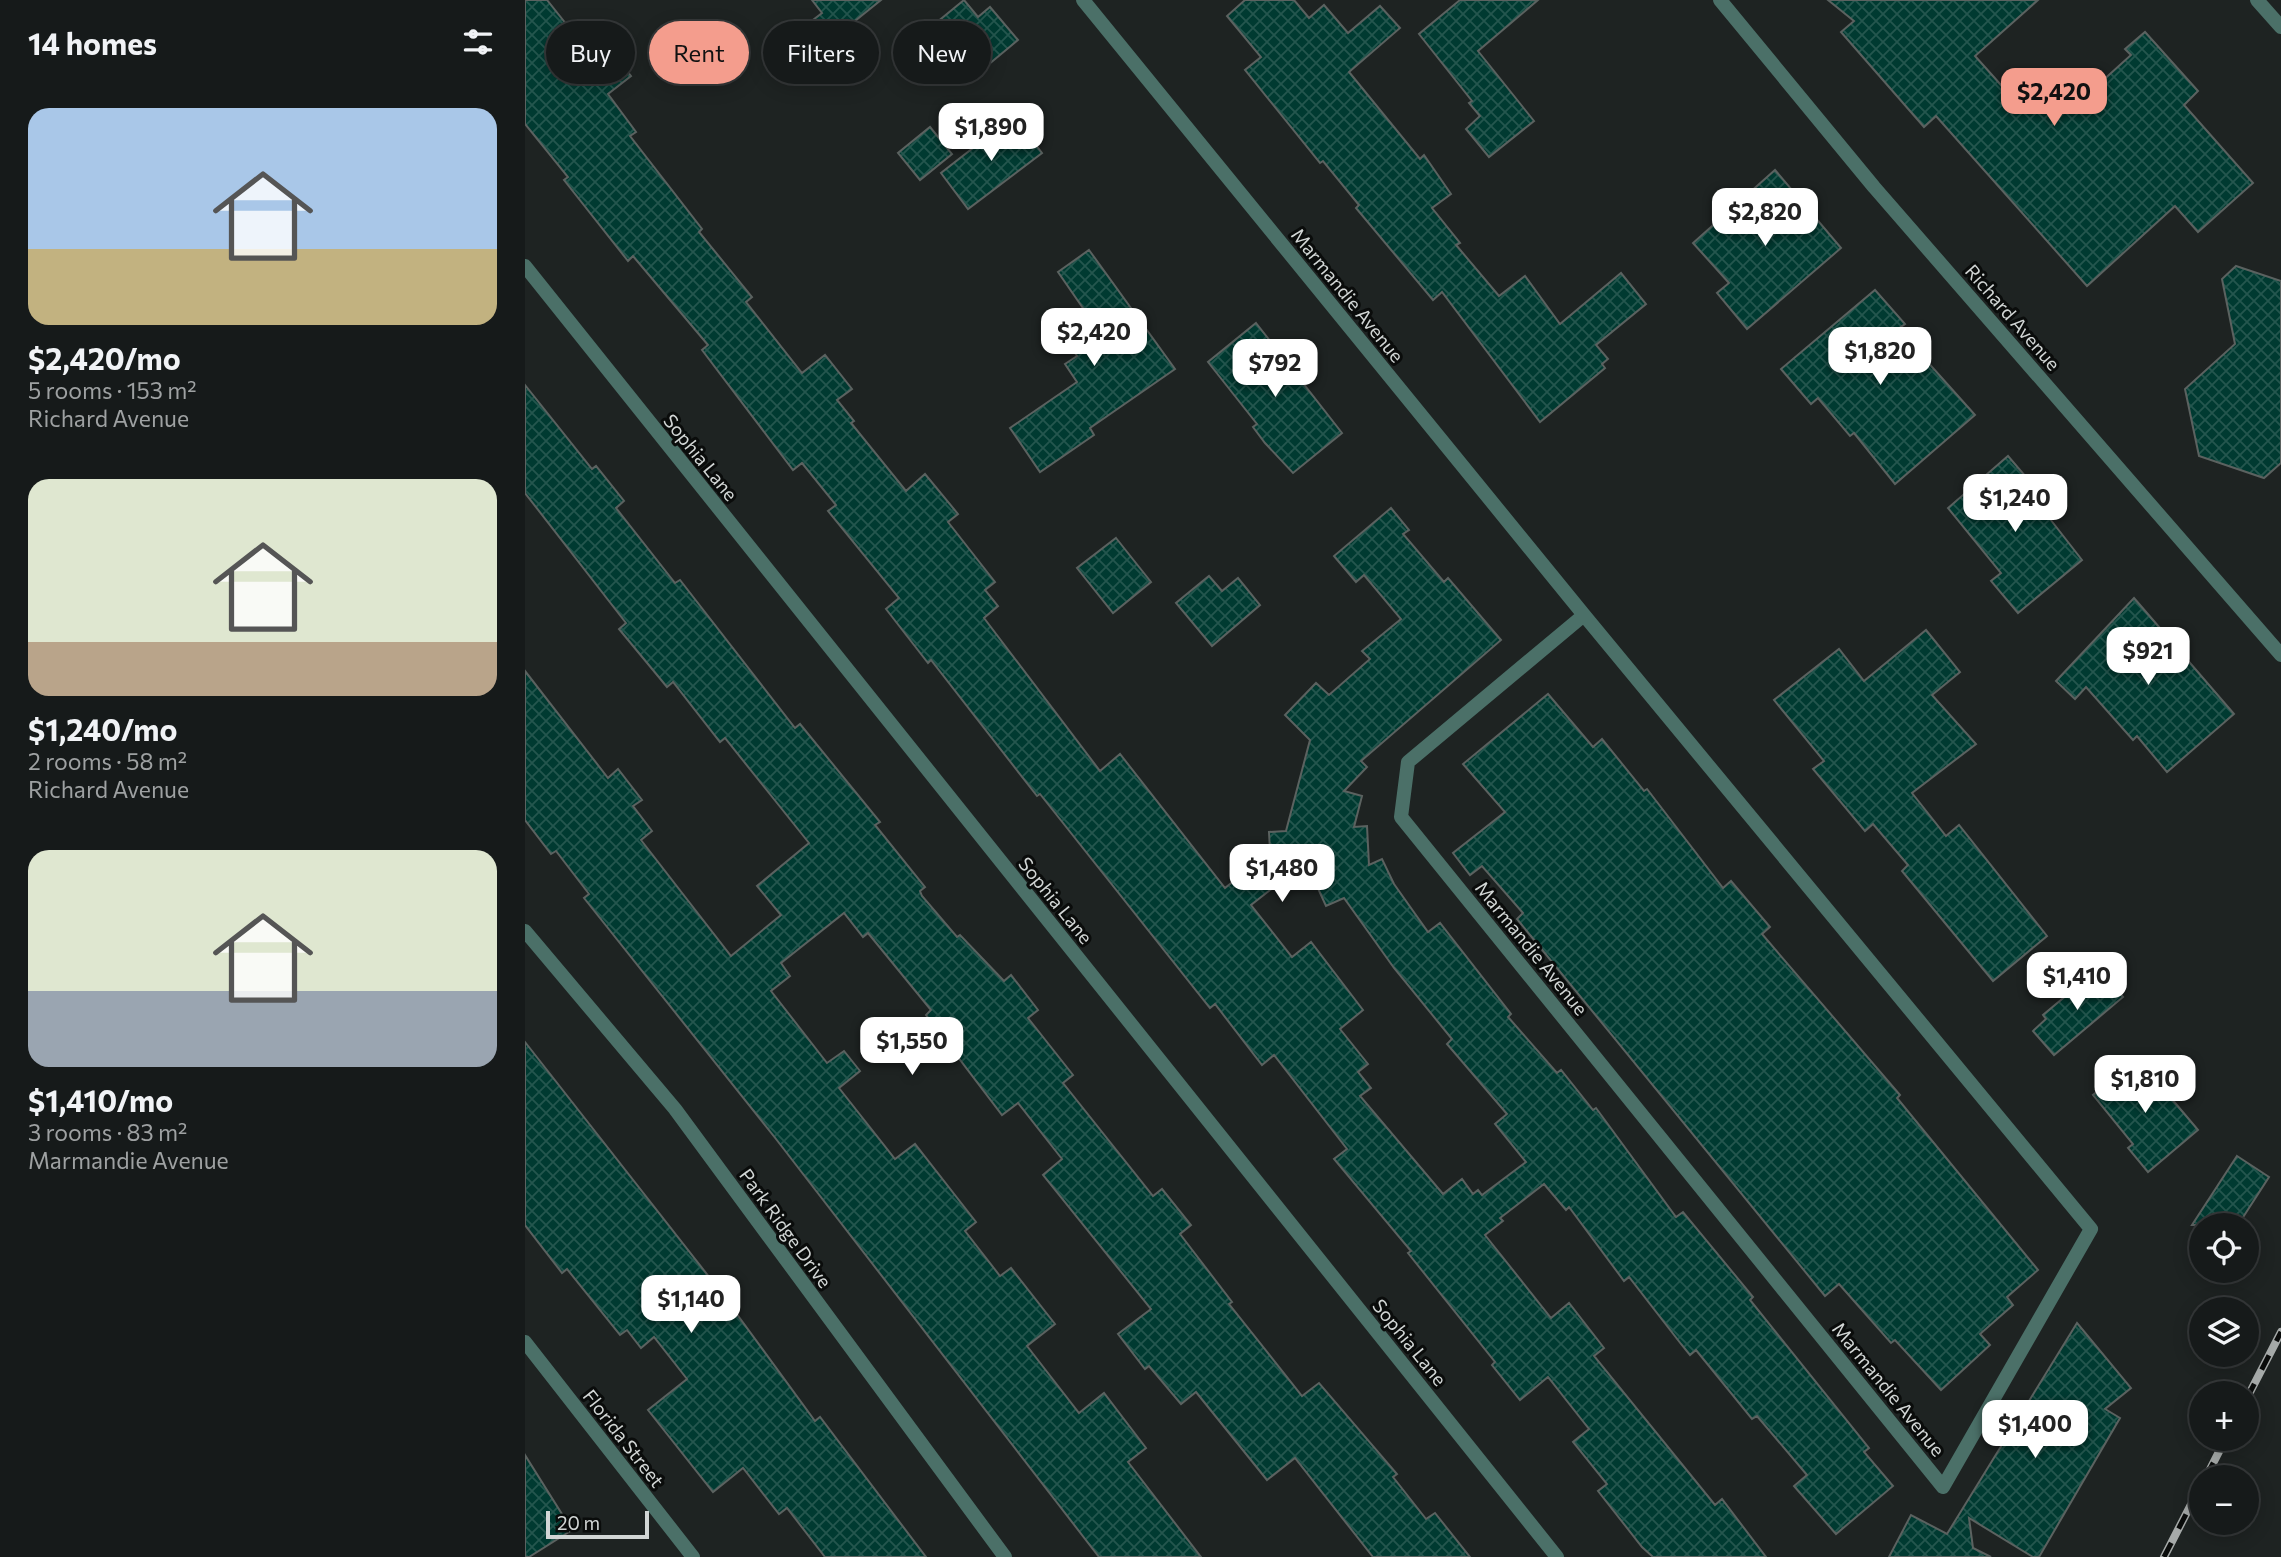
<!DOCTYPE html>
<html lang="en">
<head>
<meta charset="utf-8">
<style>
  :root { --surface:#161a1a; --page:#1f2323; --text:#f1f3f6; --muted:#9ea1a2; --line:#353839; --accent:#f49d8d }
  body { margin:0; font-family:Commissioner,sans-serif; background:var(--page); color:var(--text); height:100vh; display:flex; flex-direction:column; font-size:26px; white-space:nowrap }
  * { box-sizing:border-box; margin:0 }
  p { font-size:23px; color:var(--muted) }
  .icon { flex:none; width:38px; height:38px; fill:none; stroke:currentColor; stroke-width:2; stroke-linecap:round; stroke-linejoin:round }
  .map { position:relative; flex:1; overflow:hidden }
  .details { display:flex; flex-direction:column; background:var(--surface); width:525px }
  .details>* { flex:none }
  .banner { position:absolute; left:21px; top:21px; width:665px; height:63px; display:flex; gap:14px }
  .tools { position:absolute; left:1664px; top:1213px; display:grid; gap:14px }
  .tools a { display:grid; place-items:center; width:70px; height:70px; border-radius:50%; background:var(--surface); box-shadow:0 4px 18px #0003,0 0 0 2px var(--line); font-size:35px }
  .scale { position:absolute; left:21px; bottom:18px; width:103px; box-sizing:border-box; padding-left:7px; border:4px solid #d2d6d5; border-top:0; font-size:19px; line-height:24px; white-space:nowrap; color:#d2d6d5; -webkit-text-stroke:5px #0a0c0b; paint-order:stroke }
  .price { position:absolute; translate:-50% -60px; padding:0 16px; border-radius:14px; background:#fff; color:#222; font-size:23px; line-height:46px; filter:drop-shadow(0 2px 4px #0008) }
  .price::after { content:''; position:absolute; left:50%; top:42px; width:21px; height:16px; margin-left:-10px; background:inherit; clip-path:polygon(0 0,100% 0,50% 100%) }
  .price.selected { background:var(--accent); color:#111 }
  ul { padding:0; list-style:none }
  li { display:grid; align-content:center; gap:14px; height:371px; padding:0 28px }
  li span { display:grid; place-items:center; height:217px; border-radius:21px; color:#555 }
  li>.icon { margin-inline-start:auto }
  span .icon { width:126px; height:126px; fill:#fffc; stroke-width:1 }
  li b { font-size:30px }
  h2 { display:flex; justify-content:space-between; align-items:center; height:84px; padding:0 28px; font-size:30px }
  .chip { padding:0 24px; border-radius:32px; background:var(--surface); box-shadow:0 4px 18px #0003,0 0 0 2px var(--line); font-size:24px; line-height:63px }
  .chip.selected { background:var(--accent); color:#111 }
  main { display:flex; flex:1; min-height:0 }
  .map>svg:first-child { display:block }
  .building { fill:url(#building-cross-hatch); stroke:#5b6260; stroke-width:2; fill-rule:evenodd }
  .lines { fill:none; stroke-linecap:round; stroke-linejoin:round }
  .minor { stroke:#4b7068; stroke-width:14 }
  .rail-casing { stroke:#a6aaa9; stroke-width:8 }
  .rail { stroke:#0a0c0b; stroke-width:5; stroke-dasharray:16; stroke-linecap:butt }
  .labels { text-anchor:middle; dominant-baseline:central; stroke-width:6; stroke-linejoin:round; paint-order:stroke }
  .street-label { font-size:19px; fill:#d2d6d5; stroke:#0a0c0b }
</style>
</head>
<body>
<main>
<section class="details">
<h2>14 homes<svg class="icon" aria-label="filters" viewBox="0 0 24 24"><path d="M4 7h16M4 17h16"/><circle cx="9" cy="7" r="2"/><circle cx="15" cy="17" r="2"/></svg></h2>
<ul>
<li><span style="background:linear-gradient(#a9c7e8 65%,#c2b280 0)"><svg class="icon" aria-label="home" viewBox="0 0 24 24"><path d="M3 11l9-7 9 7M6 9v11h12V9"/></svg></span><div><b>$2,420/mo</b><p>5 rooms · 153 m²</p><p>Richard Avenue</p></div></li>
<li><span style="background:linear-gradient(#dfe7d0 75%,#b9a48a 0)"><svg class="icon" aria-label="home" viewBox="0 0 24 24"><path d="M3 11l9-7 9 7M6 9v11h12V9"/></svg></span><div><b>$1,240/mo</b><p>2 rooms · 58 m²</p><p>Richard Avenue</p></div></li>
<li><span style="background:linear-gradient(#dfe7d0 65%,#9aa5b1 0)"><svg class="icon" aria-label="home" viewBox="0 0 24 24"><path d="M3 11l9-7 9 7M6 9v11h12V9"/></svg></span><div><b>$1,410/mo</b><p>3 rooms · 83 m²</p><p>Marmandie Avenue</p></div></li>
</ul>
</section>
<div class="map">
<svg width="1756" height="1557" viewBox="0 0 1756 1557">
  <defs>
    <pattern id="building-cross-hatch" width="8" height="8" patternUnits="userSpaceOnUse" patternTransform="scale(1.75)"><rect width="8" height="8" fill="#003a31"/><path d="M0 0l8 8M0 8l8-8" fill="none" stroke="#24564e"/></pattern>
  </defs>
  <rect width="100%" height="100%" fill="#1e2322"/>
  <g class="building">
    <path d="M0,0H22L73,64L88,53L106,76L83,94L111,132L105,136L177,229L174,232L227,297L221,302L277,373L300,355L327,389L312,400L329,421L326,423L381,491L400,474L433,514L423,522L470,582L460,590L473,606L459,618L575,771L595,754L700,888L745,851L744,832L761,831L785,740L760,715L791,683L804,695L845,659L837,651L876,619L839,575L831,582L809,556L866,508L884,530L878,534L919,582L923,578L976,640L836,761L842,767L819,791L837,796L829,827L842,826L844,865L857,859L869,884L903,932L915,923L986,1014L983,1017L1032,1073L1036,1070L1068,1110L1071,1108L1151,1217L1158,1212L1228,1297L1225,1300L1344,1448L1339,1452L1368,1486L1311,1534L1269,1486L1282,1475L1232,1416L1227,1419L1171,1350L1165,1355L1156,1344L1104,1277L1099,1281L1044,1207L1041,1210L1019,1184L975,1218L978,1221L960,1235L1026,1318L1044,1303L1079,1348L1069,1356L1190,1505L1197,1499L1241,1557H1128L1117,1547L1073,1491L1082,1484L1048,1442L1064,1429L1023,1377L995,1400L967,1365L970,1362L883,1253L886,1251L809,1159L822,1149L749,1055L737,1065L690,1004L685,1008L515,794L512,796L406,660L403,663L361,609L374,598L303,511L311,505L277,463L268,470L177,350L183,345L108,256L103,261L39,180L43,177L0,124ZM781,862L801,906L819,898L869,968L927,1039L922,1044L982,1114L970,1124L1001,1162L957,1195L953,1190L948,1194L937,1179L918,1194L835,1096L846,1088L833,1072L843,1064L815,1029L838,1010L786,942L767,957L726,905Z"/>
    <polygon points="287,0 356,0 305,41 288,20 297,13"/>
    <polygon points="439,0 453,17 465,7 493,40 452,74 411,23"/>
    <polygon points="720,0 769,0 784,18 799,5 823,33 855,6 875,28 824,72 895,159 899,155 926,194 907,208 935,243 931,245 974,296 1000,276 1035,324 1096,273 1121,304 1071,345 1083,359 1077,364 1080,368 1015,422 917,292 908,300 831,208 834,205 798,161 795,163 720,70 736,57 702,16"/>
    <polygon points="935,0 1013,0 953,51 1009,121 964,157 941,129 955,116 944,103 947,101 894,34"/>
    <polygon points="1303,0 1513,0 1450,56 1493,104 1517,83 1543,112 1606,55 1600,49 1620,32 1673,91 1659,105 1728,183 1673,232 1650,206 1562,286 1411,116 1399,127 1316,32 1329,21"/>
    <polygon points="489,116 517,153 443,209 416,173"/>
    <polygon points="405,127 427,154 395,180 373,153"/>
    <polygon points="1250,170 1316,248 1222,329 1192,293 1204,283 1168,243"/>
    <polygon points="564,250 650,369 565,428 569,435 515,472 485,428 552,382 540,364 552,356 545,345 571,327 533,272"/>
    <polygon points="1711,266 1756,281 1756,463 1739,478 1674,456 1660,389 1710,344 1697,279"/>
    <polygon points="1350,290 1380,324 1373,329 1450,415 1370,484 1329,433 1325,436 1293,398 1286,404 1256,369"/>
    <polygon points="731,323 817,433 768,473 740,443 728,427 732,424 683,362"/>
    <polygon points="0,385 67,469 71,466 99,501 91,508 150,583 155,580 270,728 275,724 355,822 350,825 400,887 395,891 397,896 432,937 435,935 479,981 486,975 513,1010 503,1018 548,1075 538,1083 628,1196 637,1189 666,1225 655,1234 707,1302 704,1304 777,1396 794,1383 872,1474 868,1477 901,1519 910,1513 945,1557 848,1557 770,1458 742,1480 671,1392 656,1404 624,1366 620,1369 593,1334 626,1309 518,1175 537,1159 493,1103 477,1115 401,1015 406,1010 343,933 338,937 319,913 256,963 265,976 246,991 302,1063 319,1051 335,1071 314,1088 370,1159 390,1144 451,1222 440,1231 475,1276 486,1268 530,1324 502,1346 554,1413 579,1393 621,1448 603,1462 676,1557 574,1557 251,1139 59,898 64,894 31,851 26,854 0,820 0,671 83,778 93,769 117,800 108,806 127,831 116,840 206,956 256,915 232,886 284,843 200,738 195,742 148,682 142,687 94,629 101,623 0,493"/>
    <polygon points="1483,456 1525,505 1518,510 1557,560 1493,613 1466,581 1476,573 1423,508"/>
    <polygon points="591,538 626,582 588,613 552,568"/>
    <polygon points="684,576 697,591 713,578 735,605 687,646 651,603"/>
    <polygon points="1609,598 1709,714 1642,772 1612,736 1608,740 1561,687 1550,699 1531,681"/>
    <polygon points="1401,630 1435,672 1407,695 1451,744 1387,793 1421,836 1434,825 1522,936 1468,981 1377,871 1383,865 1348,824 1340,831 1288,769 1299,761 1249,700 1314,649 1339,681"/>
    <polygon points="1023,694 1068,747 1077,739 1119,791 1122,789 1198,888 1206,881 1245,927 1237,934 1375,1095 1372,1098 1513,1270 1482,1297 1488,1305 1455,1334 1465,1345 1416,1390 1370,1340 1366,1343 1314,1284 1300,1296 992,919 998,913 957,866 945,875 928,853 980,812 938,764"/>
    <polygon points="1573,969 1598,997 1529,1055 1508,1031 1521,1019 1518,1015"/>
    <polygon points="0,1042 192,1287 290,1421 295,1417 401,1557 300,1557 262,1508 254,1514 218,1468 188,1492 123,1410 162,1379 129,1337 116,1348 102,1330 95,1335 42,1269 37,1273 0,1225"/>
    <polygon points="1613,1059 1673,1130 1623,1172 1603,1148 1608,1144 1568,1095"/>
    <polygon points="1712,1156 1744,1177 1713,1225 1667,1225"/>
    <polygon points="1552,1323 1606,1388 1580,1409 1595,1418 1514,1557 1508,1557 1444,1518 1448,1548 1466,1557 1364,1557 1386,1515 1422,1534"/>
    <polygon points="0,1455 47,1530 4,1557 0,1557"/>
  </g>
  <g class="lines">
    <g class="minor">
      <polyline points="558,0 1059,615 1566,1229 1418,1487 876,817 883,762 1059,615"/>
      <polyline points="1195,0 1349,187 1756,655"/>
      <polyline points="1732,0 1756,27"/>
      <polyline points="0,266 1032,1557"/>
      <polyline points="0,931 150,1109 480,1557"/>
      <polyline points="0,1342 168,1557"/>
    </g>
    <defs>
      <g id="rail">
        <polyline points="1722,1398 1756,1332"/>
        <polyline points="1681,1477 1701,1438"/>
        <polyline points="1639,1557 1676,1485"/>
      </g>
    </defs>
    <use href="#rail" class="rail-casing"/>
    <use href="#rail" class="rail"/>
  </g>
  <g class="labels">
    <g class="street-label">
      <text transform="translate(823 295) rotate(51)">Marmandie Avenue</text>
      <text transform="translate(1488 317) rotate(49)">Richard Avenue</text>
      <text transform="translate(176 457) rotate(51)">Sophia Lane</text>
      <text transform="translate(531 900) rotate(51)">Sophia Lane</text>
      <text transform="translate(1007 948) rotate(51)">Marmandie Avenue</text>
      <text transform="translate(261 1228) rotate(54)">Park Ridge Drive</text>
      <text transform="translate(885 1342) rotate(51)">Sophia Lane</text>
      <text transform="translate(1364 1389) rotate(51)">Marmandie Avenue</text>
      <text transform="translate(99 1438) rotate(52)">Florida Street</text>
    </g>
  </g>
</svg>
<div class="tools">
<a><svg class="icon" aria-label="locate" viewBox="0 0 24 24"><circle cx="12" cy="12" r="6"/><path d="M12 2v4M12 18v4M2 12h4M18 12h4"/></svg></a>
<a><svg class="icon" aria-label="layers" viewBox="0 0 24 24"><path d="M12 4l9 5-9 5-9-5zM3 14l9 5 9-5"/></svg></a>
<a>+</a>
<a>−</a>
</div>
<div class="scale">20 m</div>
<b class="price selected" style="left:1529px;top:128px">$2,420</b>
<b class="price" style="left:466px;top:163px">$1,890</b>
<b class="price" style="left:1240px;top:248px">$2,820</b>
<b class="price" style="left:569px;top:368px">$2,420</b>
<b class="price" style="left:1355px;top:387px">$1,820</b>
<b class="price" style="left:750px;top:399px">$792</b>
<b class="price" style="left:1490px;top:534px">$1,240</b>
<b class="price" style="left:1623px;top:687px">$921</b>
<b class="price" style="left:757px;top:904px">$1,480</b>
<b class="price" style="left:1552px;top:1012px">$1,410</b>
<b class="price" style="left:387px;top:1077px">$1,550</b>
<b class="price" style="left:1620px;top:1115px">$1,810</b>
<b class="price" style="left:166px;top:1335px">$1,140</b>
<b class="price" style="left:1510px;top:1460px">$1,400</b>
<div class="banner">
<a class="chip">Buy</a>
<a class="chip selected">Rent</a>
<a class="chip">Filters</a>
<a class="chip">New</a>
</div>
</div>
</main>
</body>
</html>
